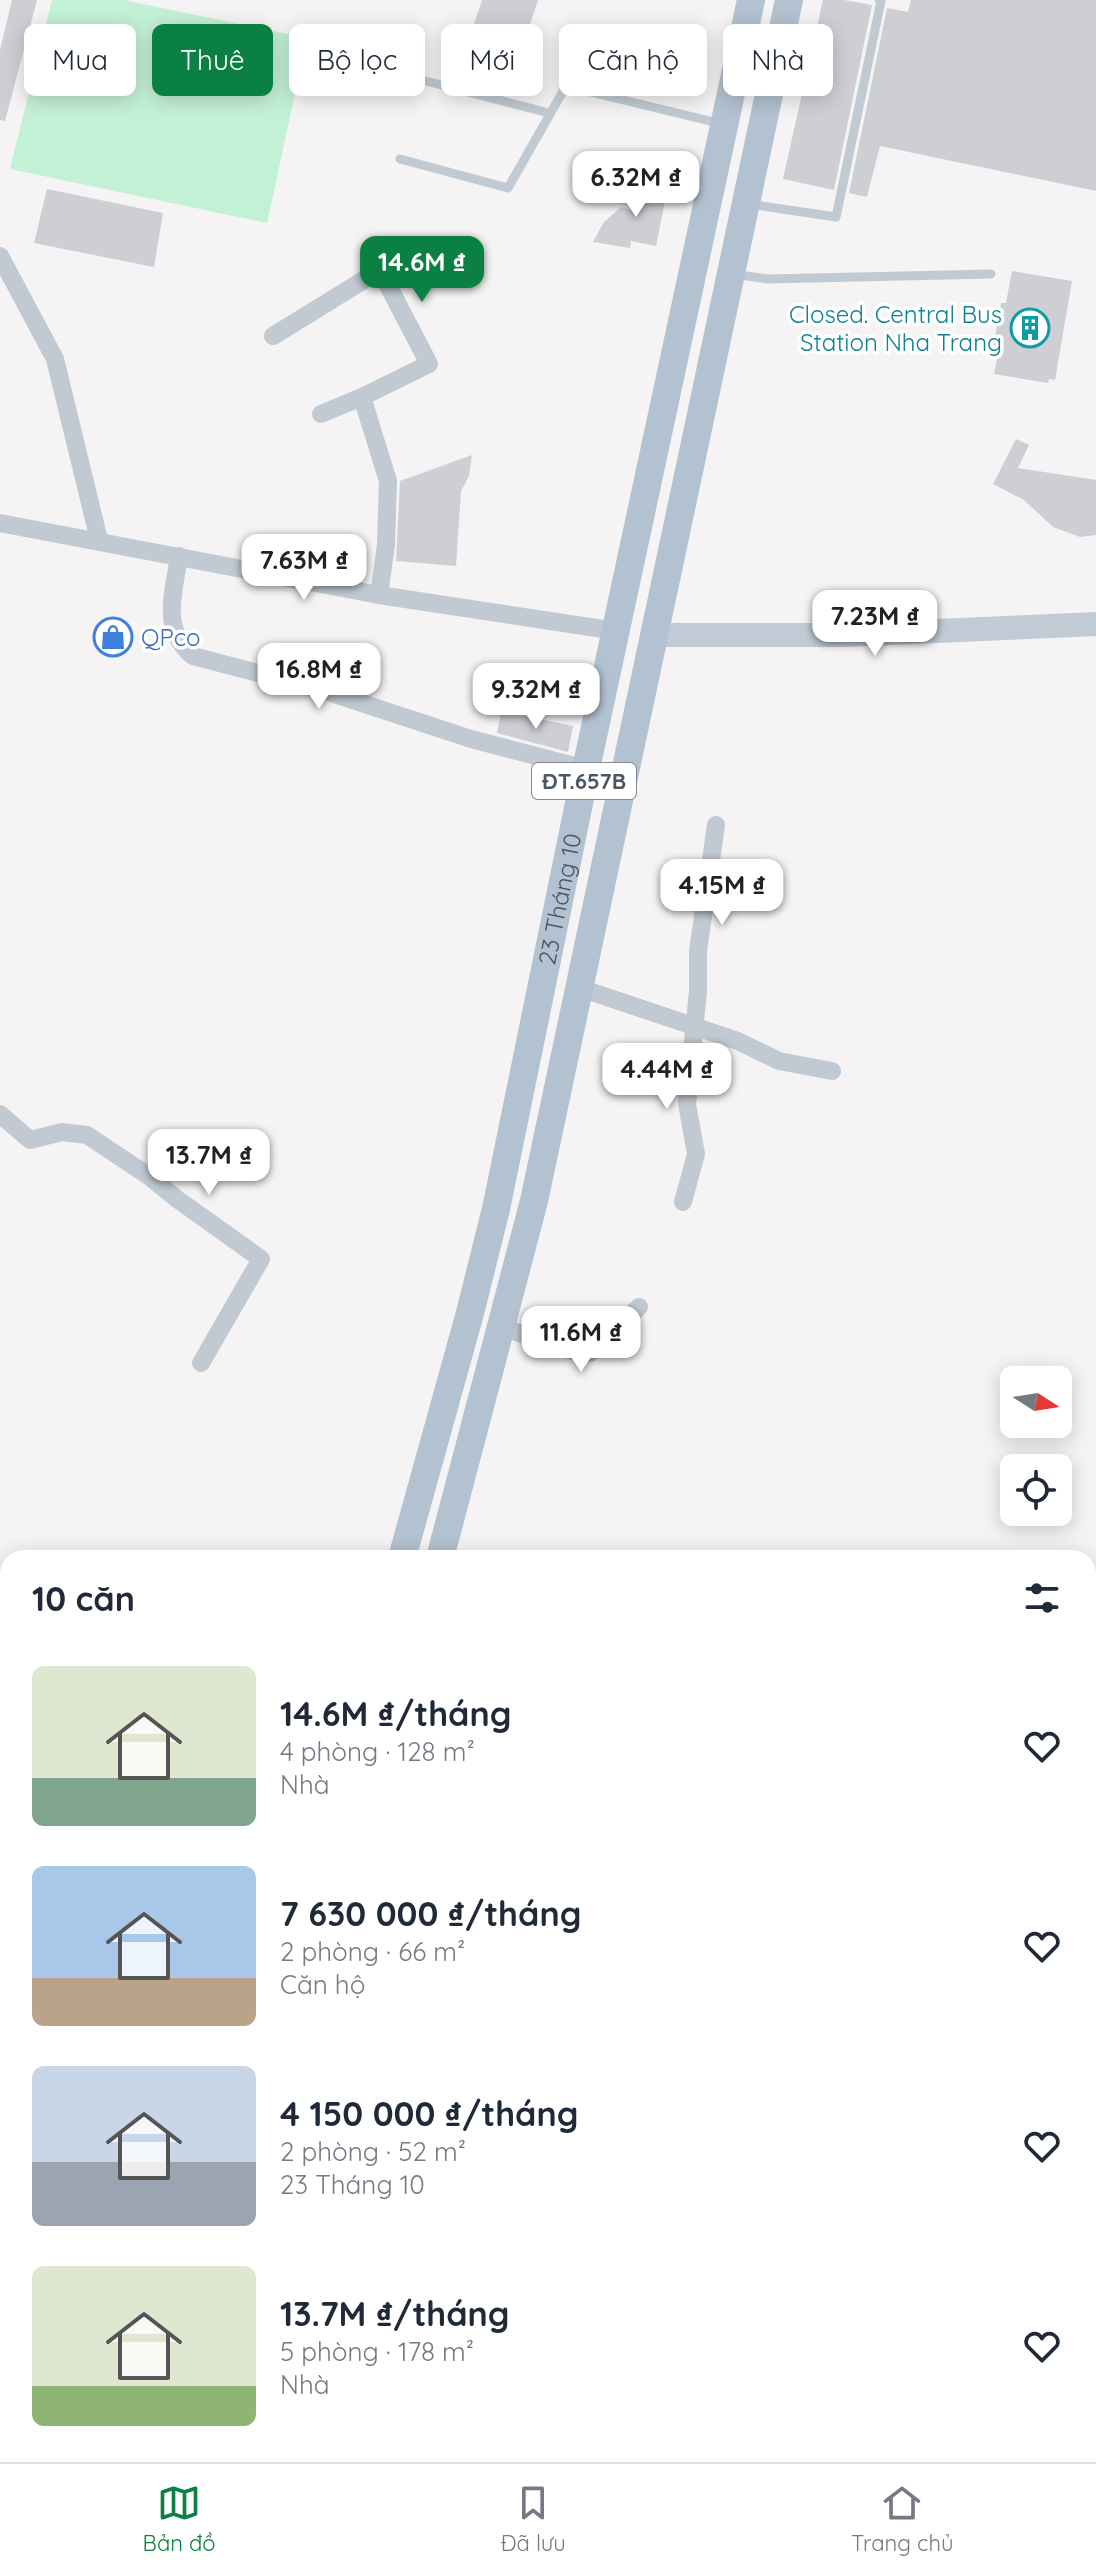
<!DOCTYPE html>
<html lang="vi">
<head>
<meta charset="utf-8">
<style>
  :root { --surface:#fff; --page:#f6f6f7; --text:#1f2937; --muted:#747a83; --line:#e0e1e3; --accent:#0b8043 }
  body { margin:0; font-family:Quicksand,sans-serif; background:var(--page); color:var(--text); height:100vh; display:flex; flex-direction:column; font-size:30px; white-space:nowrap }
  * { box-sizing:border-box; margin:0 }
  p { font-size:26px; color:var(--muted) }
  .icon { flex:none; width:44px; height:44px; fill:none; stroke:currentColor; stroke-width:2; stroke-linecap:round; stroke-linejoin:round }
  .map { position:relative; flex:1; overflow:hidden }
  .panel { position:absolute; left:0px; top:1550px; width:1096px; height:912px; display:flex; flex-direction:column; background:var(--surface); border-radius:24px 24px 0 0; box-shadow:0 4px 20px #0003 }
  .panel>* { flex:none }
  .hud { position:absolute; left:24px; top:24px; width:1048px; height:72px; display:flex; gap:16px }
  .needle { width:52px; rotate:102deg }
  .controls { position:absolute; left:1000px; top:1366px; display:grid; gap:16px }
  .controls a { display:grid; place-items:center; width:72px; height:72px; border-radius:12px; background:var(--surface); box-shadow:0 4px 20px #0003; font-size:40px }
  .price { position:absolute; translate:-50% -68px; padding:0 18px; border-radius:16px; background:#fff; color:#222; font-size:26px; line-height:52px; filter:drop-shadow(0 2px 4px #0008) }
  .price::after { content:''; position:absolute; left:50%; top:48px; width:24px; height:18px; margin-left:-12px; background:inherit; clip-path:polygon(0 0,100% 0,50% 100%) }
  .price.on { background:var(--accent); color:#fff }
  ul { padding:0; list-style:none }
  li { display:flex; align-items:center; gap:24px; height:200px; padding:0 32px }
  li span { display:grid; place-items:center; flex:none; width:224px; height:160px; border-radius:12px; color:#555 }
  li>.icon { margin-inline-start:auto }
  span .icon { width:96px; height:96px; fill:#fffc; stroke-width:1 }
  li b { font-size:34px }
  h2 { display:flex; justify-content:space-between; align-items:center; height:96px; padding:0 32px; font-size:34px }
  .pill { padding:0 28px; border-radius:12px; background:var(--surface); box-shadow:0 4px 20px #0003; font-size:28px; line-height:72px }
  .pill.on { background:var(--accent); color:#fff }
  .tab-bar { display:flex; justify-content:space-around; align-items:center; height:112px; border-top:2px solid var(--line); background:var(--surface); font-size:22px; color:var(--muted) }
  .tab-bar a { display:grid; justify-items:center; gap:4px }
  .tab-bar .on { color:var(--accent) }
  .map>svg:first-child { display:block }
  .green { fill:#c3f1d5 }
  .building { fill:#cdcfd5 }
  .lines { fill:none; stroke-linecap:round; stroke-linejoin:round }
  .lane { stroke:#c1cad2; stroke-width:9 }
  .street { stroke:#c1cad2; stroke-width:18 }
  .secondary { stroke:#c1cbd6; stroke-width:24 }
  .primary { stroke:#b3c2d1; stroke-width:28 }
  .labels { text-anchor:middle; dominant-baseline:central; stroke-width:7; stroke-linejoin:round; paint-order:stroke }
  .shield { fill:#fff; stroke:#808990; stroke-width:2 }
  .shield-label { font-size:22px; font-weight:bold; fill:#4a5661 }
  .culture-label { font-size:24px; fill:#0d838f; stroke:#fff; text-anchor:end }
  .shop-label { font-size:24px; fill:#366cbe; stroke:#fff; text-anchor:start }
  .street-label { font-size:24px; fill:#4a5661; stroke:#fff }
</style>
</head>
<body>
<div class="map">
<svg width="1096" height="2462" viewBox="0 0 1096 2462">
  <rect width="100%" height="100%" fill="#f5f3f3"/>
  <polygon class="green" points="52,0 124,0 307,38 267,223 10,169"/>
  <g class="building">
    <polygon points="12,0 37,0 5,121 0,120 0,50"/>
    <polygon points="482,0 538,0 510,85 459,68"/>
    <polygon points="823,0 844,0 872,5 834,190 783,179"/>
    <polygon points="911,0 1096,0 1096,191 880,146 867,197 849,193 887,8 908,12"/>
    <polygon points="638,180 668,186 656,246 631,241 630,248 593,242 604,222 621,207 632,210"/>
    <polygon points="47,189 163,213 154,267 34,243"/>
    <polygon points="1012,271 1072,281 1055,380 1049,379 1048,383 994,374 998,354 992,354 1001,303 1006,303"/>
    <polygon points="1016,439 1029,445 1018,468 1096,480 1096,535 1080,537 1053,527 1024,500 993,484"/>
    <polygon points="472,455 469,476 461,491 456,566 396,561 400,481"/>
    <polygon points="501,711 573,726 568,752 497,733"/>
  </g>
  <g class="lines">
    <g class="lane">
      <polyline points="426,81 549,113"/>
      <polyline points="400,159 508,188 566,86 722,124"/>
      <polyline points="749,204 836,217 881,1 879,0"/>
      <polyline points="733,274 768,279 991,274"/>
    </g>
    <g class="street">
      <polyline points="0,256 55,359 99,540"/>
      <polyline points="273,336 380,270 429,364 362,397 321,414"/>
      <polyline points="362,397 388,481 386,545 379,595"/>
      <polyline points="0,523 379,595 616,631"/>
      <path d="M179,556C174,593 160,629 193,656L319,689L471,739L586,769"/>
      <polyline points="580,988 738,1041 779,1061 832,1071"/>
      <polyline points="0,1114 30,1140 62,1132 87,1135 150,1177 177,1199 261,1259 201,1363"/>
      <polyline points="683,1202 696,1154 687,1104 698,991 698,951 716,825"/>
      <polyline points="501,1327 573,1351 590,1353 639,1307"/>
      <polyline points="0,1641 8,1645"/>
      <polyline points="0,2413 8,2408"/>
      <polyline points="547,2462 548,2454"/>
      <polyline points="696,2462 701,2454"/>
    </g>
    <g class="secondary">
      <polyline points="654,635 843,635 1096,624"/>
      <polyline points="0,1939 8,1940"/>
      <polyline points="0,2007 8,2008"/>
    </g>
    <g class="primary">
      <path id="s1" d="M402,1558L470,1313L496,1209L586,769L751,0"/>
      <polyline points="440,1558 534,1201 789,0"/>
      <polyline points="172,2462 173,2454"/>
      <polyline points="213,2462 215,2454"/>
    </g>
  </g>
  <defs>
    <symbol id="building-ring" viewBox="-11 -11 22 22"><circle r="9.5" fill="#fff" stroke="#0f9aa8" stroke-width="1.5"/><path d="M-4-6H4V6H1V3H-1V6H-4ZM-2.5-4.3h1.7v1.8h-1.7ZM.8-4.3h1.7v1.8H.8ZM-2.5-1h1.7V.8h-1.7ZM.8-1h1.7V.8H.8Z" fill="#0f9aa8"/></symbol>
    <symbol id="shop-ring" viewBox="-11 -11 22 22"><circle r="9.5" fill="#fff" stroke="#3f7fe0" stroke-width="1.5"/><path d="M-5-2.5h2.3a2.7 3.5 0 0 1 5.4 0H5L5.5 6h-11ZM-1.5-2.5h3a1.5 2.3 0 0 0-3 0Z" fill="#3f7fe0"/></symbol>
  </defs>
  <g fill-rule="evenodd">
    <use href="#building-ring" x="1008" y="306" width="44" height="44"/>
    <use href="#shop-ring" x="91" y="615" width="44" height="44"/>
  </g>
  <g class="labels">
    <rect class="shield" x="532" y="763" width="104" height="36" rx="6"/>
    <g class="shield-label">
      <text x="584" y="781">ĐT.657B</text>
    </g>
    <g class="culture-label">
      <text x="1002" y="314">Closed. Central Bus<tspan x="1002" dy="28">Station Nha Trang</tspan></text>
    </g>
    <g class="shop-label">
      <text x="141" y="637">QPco</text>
    </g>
    <g class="street-label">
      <text stroke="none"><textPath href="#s1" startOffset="678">23 Tháng 10</textPath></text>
    </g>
  </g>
</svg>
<div class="controls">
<a><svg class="needle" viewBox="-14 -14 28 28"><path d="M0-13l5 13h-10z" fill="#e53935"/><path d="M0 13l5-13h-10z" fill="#747a83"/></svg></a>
<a><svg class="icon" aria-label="locate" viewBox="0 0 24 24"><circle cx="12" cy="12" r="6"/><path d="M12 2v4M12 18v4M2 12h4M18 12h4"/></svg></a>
</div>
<b class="price" style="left:636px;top:219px">6.32M ₫</b>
<b class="price on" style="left:422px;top:304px">14.6M ₫</b>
<b class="price" style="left:304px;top:602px">7.63M ₫</b>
<b class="price" style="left:875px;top:658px">7.23M ₫</b>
<b class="price" style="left:319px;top:711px">16.8M ₫</b>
<b class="price" style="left:536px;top:731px">9.32M ₫</b>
<b class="price" style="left:722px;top:927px">4.15M ₫</b>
<b class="price" style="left:667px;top:1111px">4.44M ₫</b>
<b class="price" style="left:209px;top:1197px">13.7M ₫</b>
<b class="price" style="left:581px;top:1374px">11.6M ₫</b>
<div class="hud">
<a class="pill">Mua</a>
<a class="pill on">Thuê</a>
<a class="pill">Bộ lọc</a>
<a class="pill">Mới</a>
<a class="pill">Căn hộ</a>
<a class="pill">Nhà</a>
</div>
<section class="panel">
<h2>10 căn<svg class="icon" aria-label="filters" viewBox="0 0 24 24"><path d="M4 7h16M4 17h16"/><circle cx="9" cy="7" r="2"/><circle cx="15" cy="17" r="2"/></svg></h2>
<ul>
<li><span style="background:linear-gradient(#dfe7d0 70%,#7fa58c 0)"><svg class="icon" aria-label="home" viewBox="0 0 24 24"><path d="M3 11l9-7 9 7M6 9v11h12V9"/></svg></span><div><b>14.6M ₫/tháng</b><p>4 phòng · 128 m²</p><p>Nhà</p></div><svg class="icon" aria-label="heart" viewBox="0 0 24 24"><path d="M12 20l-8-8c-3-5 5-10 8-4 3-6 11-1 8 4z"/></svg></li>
<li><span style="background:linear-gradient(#a9c7e8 70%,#b9a48a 0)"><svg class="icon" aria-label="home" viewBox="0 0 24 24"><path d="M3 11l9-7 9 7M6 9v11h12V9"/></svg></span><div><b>7 630 000 ₫/tháng</b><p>2 phòng · 66 m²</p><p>Căn hộ</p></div><svg class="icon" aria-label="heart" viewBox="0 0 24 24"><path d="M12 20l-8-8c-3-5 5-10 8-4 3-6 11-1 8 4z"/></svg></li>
<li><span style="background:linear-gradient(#c9d6e8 60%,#9aa5b1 0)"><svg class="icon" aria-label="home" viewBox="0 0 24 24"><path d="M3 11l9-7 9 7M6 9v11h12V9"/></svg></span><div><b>4 150 000 ₫/tháng</b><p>2 phòng · 52 m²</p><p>23 Tháng 10</p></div><svg class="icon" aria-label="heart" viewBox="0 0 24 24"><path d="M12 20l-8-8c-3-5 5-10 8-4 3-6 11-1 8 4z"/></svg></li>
<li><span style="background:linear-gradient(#dfe7d0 75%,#8fb573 0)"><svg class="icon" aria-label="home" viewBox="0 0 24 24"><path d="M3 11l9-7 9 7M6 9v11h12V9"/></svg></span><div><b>13.7M ₫/tháng</b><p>5 phòng · 178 m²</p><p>Nhà</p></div><svg class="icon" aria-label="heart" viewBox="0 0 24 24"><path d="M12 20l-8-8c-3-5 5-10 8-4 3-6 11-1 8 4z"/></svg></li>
</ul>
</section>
</div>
<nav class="tab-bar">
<a class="on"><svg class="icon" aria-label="map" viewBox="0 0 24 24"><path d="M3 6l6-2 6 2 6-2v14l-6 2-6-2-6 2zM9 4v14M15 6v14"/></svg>Bản đồ</a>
<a><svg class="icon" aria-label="saved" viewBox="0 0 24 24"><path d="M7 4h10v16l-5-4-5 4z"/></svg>Đã lưu</a>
<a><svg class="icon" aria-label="home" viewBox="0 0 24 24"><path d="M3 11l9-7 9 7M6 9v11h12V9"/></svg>Trang chủ</a>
</nav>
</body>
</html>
